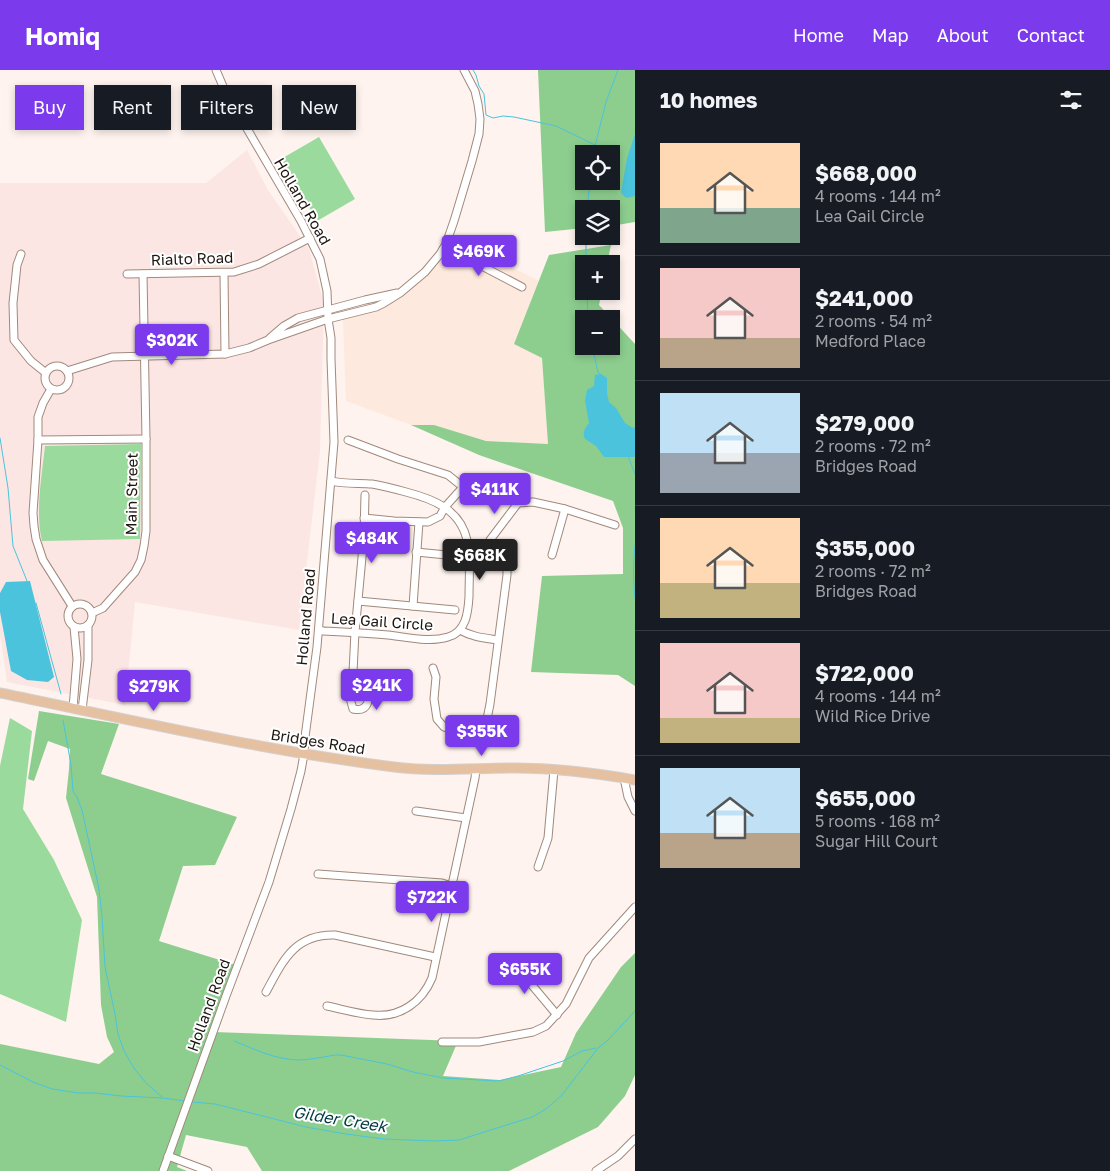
<!DOCTYPE html>
<html lang="en">
<head>
<meta charset="utf-8">
<style>
  :root { --surface:#171b24; --page:#242831; --text:#f1f3f6; --muted:#9ea1a6; --line:#363941; --accent:#7c3aed }
  body { margin:0; font-family:"Golos Text",sans-serif; background:var(--page); color:var(--text); height:100vh; display:flex; flex-direction:column; font-size:19px; white-space:nowrap }
  * { box-sizing:border-box; margin:0 }
  p { font-size:16px; color:var(--muted) }
  .icon { flex:none; width:28px; height:28px; fill:none; stroke:currentColor; stroke-width:2; stroke-linecap:round; stroke-linejoin:round }
  .map { position:relative; flex:1; overflow:hidden }
  .panel { display:flex; flex-direction:column; background:var(--surface); width:475px }
  .panel>* { flex:none }
  .banner { position:absolute; left:15px; top:15px; width:475px; height:45px; display:flex; gap:10px }
  .fabs { position:absolute; left:575px; top:75px; display:grid; gap:10px }
  .fabs a { display:grid; place-items:center; width:45px; height:45px; border-radius:0px; background:var(--surface); box-shadow:0 2px 8px #0003; font-size:25px }
  .price { position:absolute; translate:-50% -42px; padding:0 11px; border-radius:5px; background:var(--accent); color:#fff; font-size:16px; line-height:32px; filter:drop-shadow(0 1px 2px #0008) }
  .price::after { content:''; position:absolute; left:50%; top:30px; width:15px; height:11px; margin-left:-8px; background:inherit; clip-path:polygon(0 0,100% 0,50% 100%) }
  .price.current { background:#222; color:#fff }
  ul { padding:0; list-style:none }
  li { display:flex; align-items:center; gap:15px; height:125px; padding:0 25px }
  li+li { border-top:1px solid var(--line) }
  li span { display:grid; place-items:center; flex:none; width:140px; height:100px; border-radius:0px; color:#555 }
  li>.icon { margin-inline-start:auto }
  span .icon { width:60px; height:60px; fill:#fffc; stroke-width:1 }
  li b { font-size:21px }
  h2 { display:flex; justify-content:space-between; align-items:center; height:60px; padding:0 25px; font-size:21px }
  .pill { padding:0 18px; border-radius:0px; background:var(--surface); box-shadow:0 2px 8px #0003; font-size:18px; line-height:45px }
  .pill.current { background:var(--accent); color:#fff }
  header { display:flex; align-items:center; gap:30px; box-sizing:border-box; height:70px; padding:0 25px; background:var(--accent); color:#fff }
  header strong { font-size:24px }
  nav { display:flex; gap:28px; margin-inline-start:auto; font-size:18px }
  main { display:flex; flex:1; min-height:0 }
  .map>svg:first-child { display:block }
  .commercial { fill:#fce6e4 }
  .built { fill:#fee9de }
  .green { fill:#9ada9c }
  .forest { fill:#8dce8f; fill-rule:evenodd }
  .water { fill:#4bc3dc }
  .lines { fill:none; stroke-linecap:round; stroke-linejoin:round }
  .stream { stroke:#4bc3dc; stroke-width:1 }
  .minor-casing { stroke:#a1897c; stroke-width:9 }
  .major-casing { stroke:#d2d0cf; stroke-width:11 }
  .minor { stroke:#fff; stroke-width:7 }
  .major { stroke:#e5c1a1; stroke-width:9 }
  .labels { text-anchor:middle; dominant-baseline:central; stroke-width:4; stroke-linejoin:round; paint-order:stroke }
  .street-label { font-size:15px; fill:#1d1510; stroke:#fff }
  .water-label { font-size:16px; font-style:italic; fill:#003a45; stroke:#fff }
</style>
</head>
<body>
<header>
<strong>Homiq</strong>
<nav><a>Home</a><a>Map</a><a>About</a><a>Contact</a></nav>
</header>
<main>
<div class="map">
<svg width="635" height="1101" viewBox="0 0 635 1101">
  <rect width="100%" height="100%" fill="#fef3ee"/>
  <polygon class="commercial" points="247,80 268,120 309,179 324,233 320,381 299,560 135,532 125,635 7,612 0,565 0,113 206,113"/>
  <polygon class="built" points="460,171 539,211 530,233 542,288 548,374 486,371 434,355 411,355 346,331 343,248 429,204"/>
  <g class="green">
    <polygon points="319,67 355,129 317,151 281,89"/>
    <path d="M141,374L140,469L42,471C35,442 42,405 45,376Z"/>
    <polygon points="10,648 32,661 23,739 54,790 82,850 66,952 0,924 0,696"/>
  </g>
  <g class="forest">
    <path d="M538,0H635V152L611,156V139H584V158L545,162ZM584,84H611V111H584Z"/>
    <path d="M611,175L607,194H584V221H602L599,235L635,274V616L618,605L531,602L542,506L623,504V458L613,431L479,385L411,355H434L486,371L548,374L542,288L514,274L549,185ZM584,249H611V276H584Z"/>
    <polygon points="39,641 119,654 101,704 237,747 215,795 183,796 159,871 239,896 214,962 458,971 443,1006 500,1010 561,997 576,963 621,897 635,883 635,1005 625,1026 598,1057 509,1101 262,1101 247,1077 186,1065 177,1097 187,1101 0,1101 0,974 99,994 114,982 107,967 101,935 97,827 66,728 69,699 70,679 48,671 34,711 28,709"/>
  </g>
  <g class="water">
    <polygon points="635,64 635,126 626,128 621,123 627,88"/>
    <path d="M601,304L607,308V323L609,332L616,338L625,353L633,358L635,357V387H604L596,376L585,369C582,362 585,358 589,353L585,331L587,320L594,316L595,305Z"/>
    <polygon points="30,511 54,607 48,612 27,610 11,601 0,542 0,523 6,512"/>
  </g>
  <g class="lines">
    <g class="stream">
      <polyline points="473,0 476,5 479,16 484,24 486,45 493,48 503,46 514,47 556,56 595,75"/>
      <polyline points="593,84 606,32 618,0"/>
      <polyline points="587,139 590,111"/>
      <polyline points="586,194 586,166"/>
      <polyline points="587,221 588,249"/>
      <polyline points="592,276 598,302 601,305"/>
      <polyline points="0,368 8,418 13,476 27,511"/>
      <polyline points="628,386 635,404"/>
      <path d="M635,476C633,493 633,511 635,528"/>
      <polyline points="36,533 61,624"/>
      <polyline points="63,650 71,695 73,721 77,727 82,740 99,819 102,847 105,897 115,944 118,964 124,981 134,998 146,1013 162,1027"/>
      <path d="M234,971C254,979 274,989 297,990C309,990 323,987 335,985H341L387,994L413,1002L443,1008L499,1011L518,1006L563,991L582,981L596,978"/>
      <polyline points="0,995 33,1012 52,1019 78,1023 95,1023 121,1026 163,1028 186,1031"/>
      <polyline points="192,1032 215,1034 306,1057 346,1064 384,1069 434,1071 459,1070 532,1047 546,1039 562,1025 598,978 607,971 635,941"/>
    </g>
    <defs>
      <g id="minor">
        <polyline points="443,179 449,180 457,183 522,217"/>
        <polyline points="21,184 17,195 13,233 14,270 31,291 46,303"/>
        <polyline points="224,203 225,284"/>
        <polyline points="127,204 234,202 259,194 310,168"/>
        <polyline points="270,268 284,256 298,248 365,230 397,223"/>
        <circle cx="57" cy="308" r="12"/>
        <polyline points="67,301 112,287 225,284 249,278 268,270 328,249 376,237 384,233 400,223 425,202 440,184 446,174 454,151 472,91 479,64 480,49 478,34 475,21 464,0"/>
        <polyline points="51,319 43,333 38,347 38,370 33,443 34,456 36,469 43,490 72,536"/>
        <polyline points="38,370 146,369"/>
        <polyline points="348,370 398,389 448,405 463,417"/>
        <polyline points="518,433 533,432 565,439 615,455"/>
        <polyline points="364,448 394,451 428,452 440,446 445,437 463,417 471,415 478,414 503,421 513,427 518,433"/>
        <polyline points="490,470 518,433"/>
        <polyline points="416,482 457,486"/>
        <polyline points="552,485 565,439"/>
        <polyline points="358,531 455,540"/>
        <circle cx="80" cy="546" r="12"/>
        <polyline points="413,536 419,452"/>
        <polyline points="92,543 103,538 135,502 141,490 144,476 146,461 146,369 143,204"/>
        <path d="M319,560L323,561C345,562 366,563 388,565C407,567 429,573 448,567C466,562 468,543 469,527C469,509 471,487 467,470C460,439 433,429 406,422C395,419 384,416 372,414C359,413 343,414 331,411"/>
        <path d="M460,560C472,567 485,568 498,570"/>
        <polyline points="433,598 436,607 434,629 437,649 444,657 456,661 472,661 483,655 487,649 490,634 507,505 507,489"/>
        <path d="M353,602C347,612 349,628 353,639C371,643 369,626 369,613L362,606L353,602L355,562L364,466L365,425"/>
        <polyline points="73,638 77,589 74,557"/>
        <polyline points="82,640 88,590 88,555"/>
        <polyline points="624,708 628,727 635,741"/>
        <polyline points="416,741 466,748"/>
        <polyline points="538,797 548,768 554,700"/>
        <polyline points="318,804 442,813 451,816"/>
        <polyline points="510,889 557,945"/>
        <path d="M266,922C283,891 294,864 335,865L435,887"/>
        <path d="M327,936C342,939 358,944 373,945C400,948 422,932 432,908L475,708L476,699"/>
        <polyline points="442,972 479,972 533,962 546,956 566,934 589,888 635,837"/>
        <polyline points="168,1086 208,1101"/>
        <polyline points="163,1101 226,926 269,812 291,739 301,701 304,684 305,667 317,577 334,372 331,289 331,268 328,249 327,221 320,189 301,151 225,21 216,0"/>
        <polyline points="596,1101 618,1086 635,1069"/>
      </g>
      <path id="major" d="M0,623C131,650 261,680 394,697C434,702 474,698 515,698C555,698 596,703 635,710"/>
    </defs>
    <use href="#minor" class="minor-casing"/>
    <use href="#major" class="major-casing"/>
    <use href="#minor" class="minor"/>
    <use href="#major" class="major"/>
  </g>
  <g class="labels">
    <g class="street-label">
      <text transform="translate(303 131) rotate(60)">Holland Road</text>
      <text transform="translate(192 188) rotate(-2)">Rialto Road</text>
      <text transform="translate(131 424) rotate(-89)">Main Street</text>
      <text transform="translate(305 547) rotate(-85)">Holland Road</text>
      <text transform="translate(382 551) rotate(4)">Lea Gail Circle</text>
      <text transform="translate(318 671) rotate(9)">Bridges Road</text>
      <text transform="translate(208 935) rotate(-70)">Holland Road</text>
    </g>
    <g class="water-label">
      <text transform="translate(340 1049) rotate(9)">Gilder Creek</text>
    </g>
  </g>
</svg>
<div class="fabs">
<a><svg class="icon" aria-label="locate" viewBox="0 0 24 24"><circle cx="12" cy="12" r="6"/><path d="M12 2v4M12 18v4M2 12h4M18 12h4"/></svg></a>
<a><svg class="icon" aria-label="layers" viewBox="0 0 24 24"><path d="M12 4l9 5-9 5-9-5zM3 14l9 5 9-5"/></svg></a>
<a>+</a>
<a>−</a>
</div>
<b class="price" style="left:479px;top:207px">$469K</b>
<b class="price" style="left:172px;top:296px">$302K</b>
<b class="price" style="left:495px;top:445px">$411K</b>
<b class="price" style="left:372px;top:494px">$484K</b>
<b class="price current" style="left:480px;top:511px">$668K</b>
<b class="price" style="left:377px;top:641px">$241K</b>
<b class="price" style="left:154px;top:642px">$279K</b>
<b class="price" style="left:482px;top:687px">$355K</b>
<b class="price" style="left:432px;top:853px">$722K</b>
<b class="price" style="left:525px;top:925px">$655K</b>
<div class="banner">
<a class="pill current">Buy</a>
<a class="pill">Rent</a>
<a class="pill">Filters</a>
<a class="pill">New</a>
</div>
</div>
<section class="panel">
<h2>10 homes<svg class="icon" aria-label="filters" viewBox="0 0 24 24"><path d="M4 7h16M4 17h16"/><circle cx="9" cy="7" r="2"/><circle cx="15" cy="17" r="2"/></svg></h2>
<ul>
<li><span style="background:linear-gradient(#ffd9b3 65%,#7fa58c 0)"><svg class="icon" aria-label="home" viewBox="0 0 24 24"><path d="M3 11l9-7 9 7M6 9v11h12V9"/></svg></span><div><b>$668,000</b><p>4 rooms · 144 m²</p><p>Lea Gail Circle</p></div></li>
<li><span style="background:linear-gradient(#f6c9c9 70%,#b9a48a 0)"><svg class="icon" aria-label="home" viewBox="0 0 24 24"><path d="M3 11l9-7 9 7M6 9v11h12V9"/></svg></span><div><b>$241,000</b><p>2 rooms · 54 m²</p><p>Medford Place</p></div></li>
<li><span style="background:linear-gradient(#bfe0f5 60%,#9aa5b1 0)"><svg class="icon" aria-label="home" viewBox="0 0 24 24"><path d="M3 11l9-7 9 7M6 9v11h12V9"/></svg></span><div><b>$279,000</b><p>2 rooms · 72 m²</p><p>Bridges Road</p></div></li>
<li><span style="background:linear-gradient(#ffd9b3 65%,#c2b280 0)"><svg class="icon" aria-label="home" viewBox="0 0 24 24"><path d="M3 11l9-7 9 7M6 9v11h12V9"/></svg></span><div><b>$355,000</b><p>2 rooms · 72 m²</p><p>Bridges Road</p></div></li>
<li><span style="background:linear-gradient(#f6c9c9 75%,#c2b280 0)"><svg class="icon" aria-label="home" viewBox="0 0 24 24"><path d="M3 11l9-7 9 7M6 9v11h12V9"/></svg></span><div><b>$722,000</b><p>4 rooms · 144 m²</p><p>Wild Rice Drive</p></div></li>
<li><span style="background:linear-gradient(#bfe0f5 65%,#b9a48a 0)"><svg class="icon" aria-label="home" viewBox="0 0 24 24"><path d="M3 11l9-7 9 7M6 9v11h12V9"/></svg></span><div><b>$655,000</b><p>5 rooms · 168 m²</p><p>Sugar Hill Court</p></div></li>
</ul>
</section>
</main>
</body>
</html>
